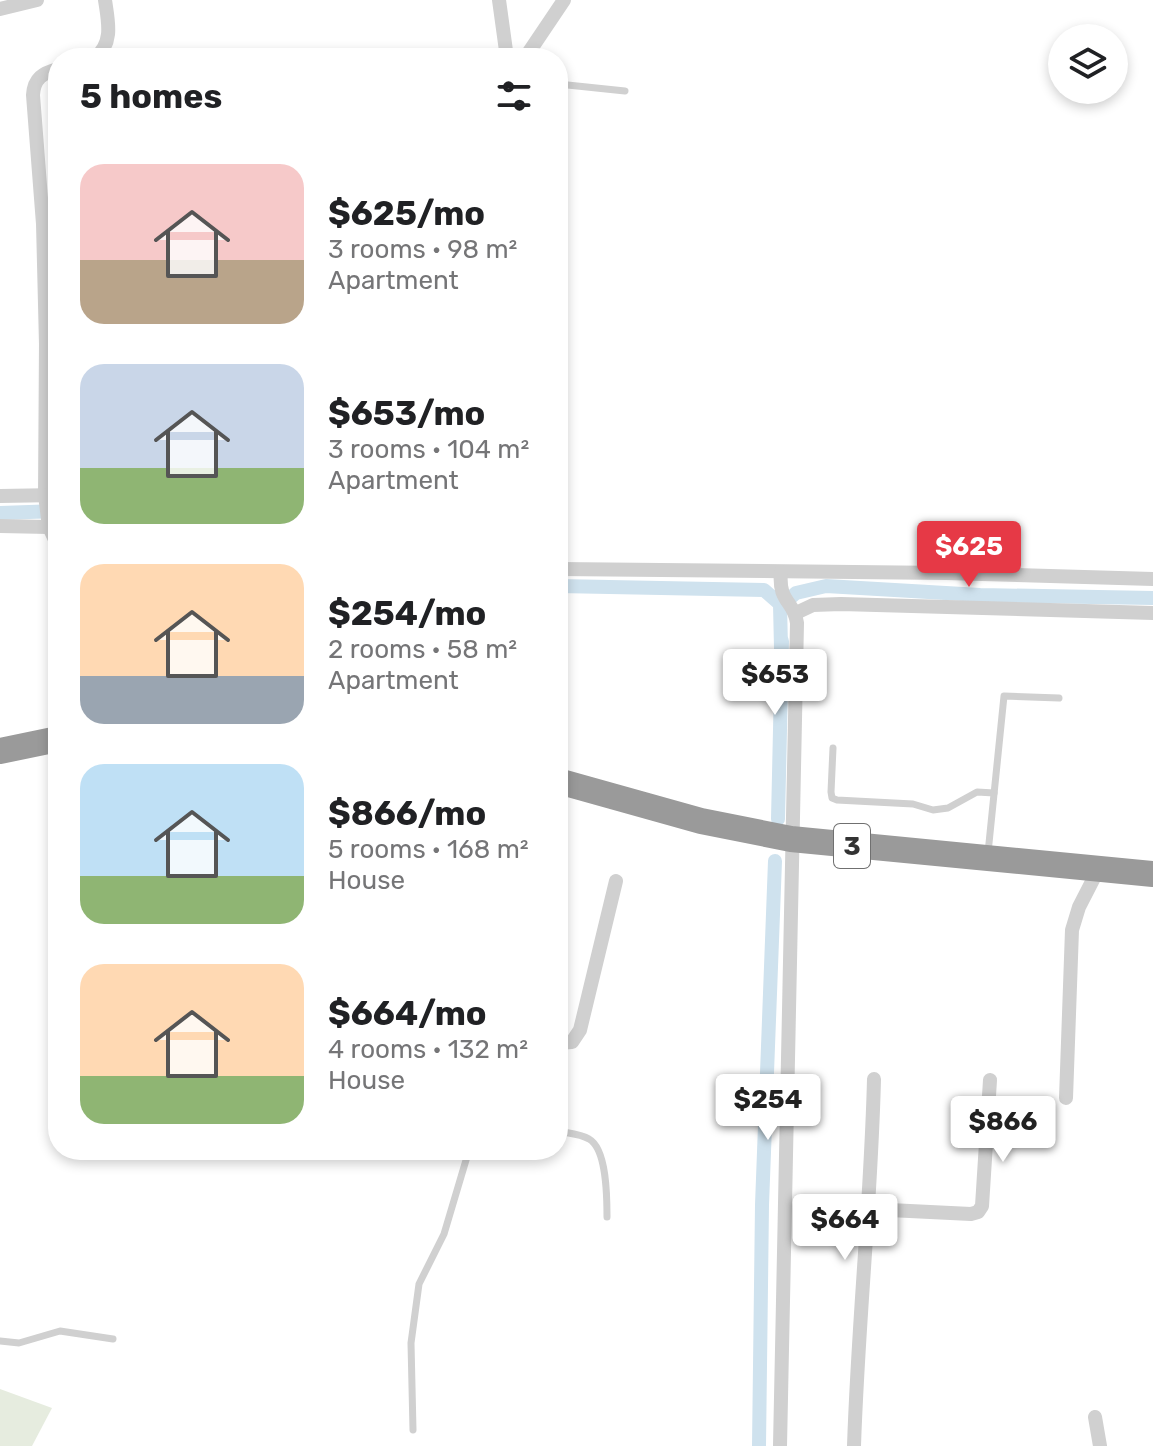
<!DOCTYPE html>
<html lang="en">
<head>
<meta charset="utf-8">
<style>
  :root { --surface:#fff; --page:#f6f6f6; --text:#202124; --muted:#757577; --accent:#e63946 }
  body { margin:0; font-family:Rubik,sans-serif; background:var(--page); color:var(--text); height:100vh; display:flex; flex-direction:column; font-size:30px; white-space:nowrap }
  * { box-sizing:border-box; margin:0 }
  p { font-size:26px; color:var(--muted) }
  .icon { flex:none; width:44px; height:44px; fill:none; stroke:currentColor; stroke-width:2; stroke-linecap:round; stroke-linejoin:round }
  .map { position:relative; flex:1; overflow:hidden }
  .drawer { position:absolute; left:48px; top:48px; width:520px; height:1112px; display:flex; flex-direction:column; background:var(--surface); border-radius:32px; box-shadow:0 4px 12px #0003 }
  .drawer>* { flex:none }
  .tools { position:absolute; left:1048px; top:24px; display:grid; gap:16px }
  .tools a { display:grid; place-items:center; width:80px; height:80px; border-radius:50%; background:var(--surface); box-shadow:0 4px 12px #0003; font-size:40px }
  .price { position:absolute; translate:-50% -68px; padding:0 18px; border-radius:8px; background:#fff; color:#222; font-size:26px; line-height:52px; filter:drop-shadow(0 2px 4px #0008) }
  .price::after { content:''; position:absolute; left:50%; top:48px; width:24px; height:18px; margin-left:-12px; background:inherit; clip-path:polygon(0 0,100% 0,50% 100%) }
  .price.active { background:var(--accent); color:#fff }
  ul { padding:0; list-style:none }
  li { display:flex; align-items:center; gap:24px; height:200px; padding:0 32px }
  li span { display:grid; place-items:center; flex:none; width:224px; height:160px; border-radius:24px; color:#555 }
  li>.icon { margin-inline-start:auto }
  span .icon { width:96px; height:96px; fill:#fffc; stroke-width:1 }
  li b { font-size:34px }
  h2 { display:flex; justify-content:space-between; align-items:center; height:96px; padding:0 32px; font-size:34px }
  .map>svg:first-child { display:block }
  .green { fill:#e6ecdf }
  .lines { fill:none; stroke-linecap:round; stroke-linejoin:round }
  .canal { stroke:#cfe2ee; stroke-width:14 }
  .lane { stroke:#d0d0d0; stroke-width:7 }
  .street { stroke:#d0d0d0; stroke-width:14 }
  .highway { stroke:#9a9a9a; stroke-width:26 }
  .labels { text-anchor:middle; dominant-baseline:central; stroke-width:8; stroke-linejoin:round; paint-order:stroke }
  .shield { fill:#fff; stroke:#707070; stroke-width:2 }
  .shield-label { font-size:26px; font-weight:bold; fill:#333 }
</style>
</head>
<body>
<div class="map">
<svg width="1153" height="1446" viewBox="0 0 1153 1446">
  <rect width="100%" height="100%" fill="#fff"/>
  <polygon class="green" points="0,1389 52,1408 32,1446 0,1446"/>
  <g class="lines">
    <g class="canal">
      <polyline points="0,513 58,511"/>
      <polyline points="558,586 764,590 780,604 781,648"/>
      <polyline points="789,599 796,593 826,586 980,595 1153,598"/>
      <polyline points="778,819 782,641"/>
      <polyline points="759,1446 762,1205 775,861"/>
    </g>
    <g class="lane">
      <polyline points="558,84 625,91"/>
      <polyline points="833,748 831,792 832,798 837,800 913,804 933,810 948,808 977,792 994,793"/>
      <polyline points="988,853 1004,696 1059,698"/>
      <path d="M558,1131C567,1133 581,1134 589,1139C607,1149 607,1198 607,1217"/>
      <polyline points="0,1341 19,1343 60,1331 113,1339"/>
      <polyline points="413,1430 411,1343 419,1284 444,1234 469,1150"/>
    </g>
    <g class="street">
      <polyline points="499,0 507,58"/>
      <polyline points="0,9 37,0"/>
      <path d="M95,58C114,43 108,21 105,0"/>
      <polyline points="525,58 564,0"/>
      <path d="M58,69C43,73 34,78 33,95L43,224L46,344L45,495L49,527L58,546"/>
      <polyline points="0,496 58,495"/>
      <polyline points="0,526 49,527"/>
      <polyline points="558,569 946,573 1153,579"/>
      <polyline points="796,613 813,605 841,604 1153,613"/>
      <polyline points="558,1043 572,1042 580,1030 616,881"/>
      <polyline points="1066,1098 1072,930 1079,907 1098,870"/>
      <polyline points="869,1209 971,1214 978,1212 982,1206 990,1080"/>
      <polyline points="1095,1417 1100,1446"/>
      <path d="M780,1446L797,623C794,600 778,603 781,572"/>
      <path d="M854,1446C858,1323 871,1202 874,1079"/>
    </g>
    <g class="highway">
      <polyline points="0,751 58,739"/>
      <polyline points="558,781 701,821 791,839 1153,874"/>
    </g>
  </g>
  <g class="labels">
    <rect class="shield" x="834" y="824" width="36" height="44" rx="6"/>
    <g class="shield-label">
      <text x="852" y="846">3</text>
    </g>
  </g>
</svg>
<div class="tools">
<a><svg class="icon" aria-label="layers" viewBox="0 0 24 24"><path d="M12 4l9 5-9 5-9-5zM3 14l9 5 9-5"/></svg></a>
</div>
<b class="price active" style="left:969px;top:589px">$625</b>
<b class="price" style="left:775px;top:717px">$653</b>
<b class="price" style="left:768px;top:1142px">$254</b>
<b class="price" style="left:1003px;top:1164px">$866</b>
<b class="price" style="left:845px;top:1262px">$664</b>
<section class="drawer">
<h2>5 homes<svg class="icon" aria-label="filters" viewBox="0 0 24 24"><path d="M4 7h16M4 17h16"/><circle cx="9" cy="7" r="2"/><circle cx="15" cy="17" r="2"/></svg></h2>
<ul>
<li><span style="background:linear-gradient(#f6c9c9 60%,#b9a48a 0)"><svg class="icon" aria-label="home" viewBox="0 0 24 24"><path d="M3 11l9-7 9 7M6 9v11h12V9"/></svg></span><div><b>$625/mo</b><p>3 rooms · 98 m²</p><p>Apartment</p></div></li>
<li><span style="background:linear-gradient(#c9d6e8 65%,#8fb573 0)"><svg class="icon" aria-label="home" viewBox="0 0 24 24"><path d="M3 11l9-7 9 7M6 9v11h12V9"/></svg></span><div><b>$653/mo</b><p>3 rooms · 104 m²</p><p>Apartment</p></div></li>
<li><span style="background:linear-gradient(#ffd9b3 70%,#9aa5b1 0)"><svg class="icon" aria-label="home" viewBox="0 0 24 24"><path d="M3 11l9-7 9 7M6 9v11h12V9"/></svg></span><div><b>$254/mo</b><p>2 rooms · 58 m²</p><p>Apartment</p></div></li>
<li><span style="background:linear-gradient(#bfe0f5 70%,#8fb573 0)"><svg class="icon" aria-label="home" viewBox="0 0 24 24"><path d="M3 11l9-7 9 7M6 9v11h12V9"/></svg></span><div><b>$866/mo</b><p>5 rooms · 168 m²</p><p>House</p></div></li>
<li><span style="background:linear-gradient(#ffd9b3 70%,#8fb573 0)"><svg class="icon" aria-label="home" viewBox="0 0 24 24"><path d="M3 11l9-7 9 7M6 9v11h12V9"/></svg></span><div><b>$664/mo</b><p>4 rooms · 132 m²</p><p>House</p></div></li>
</ul>
</section>
</div>
</body>
</html>
